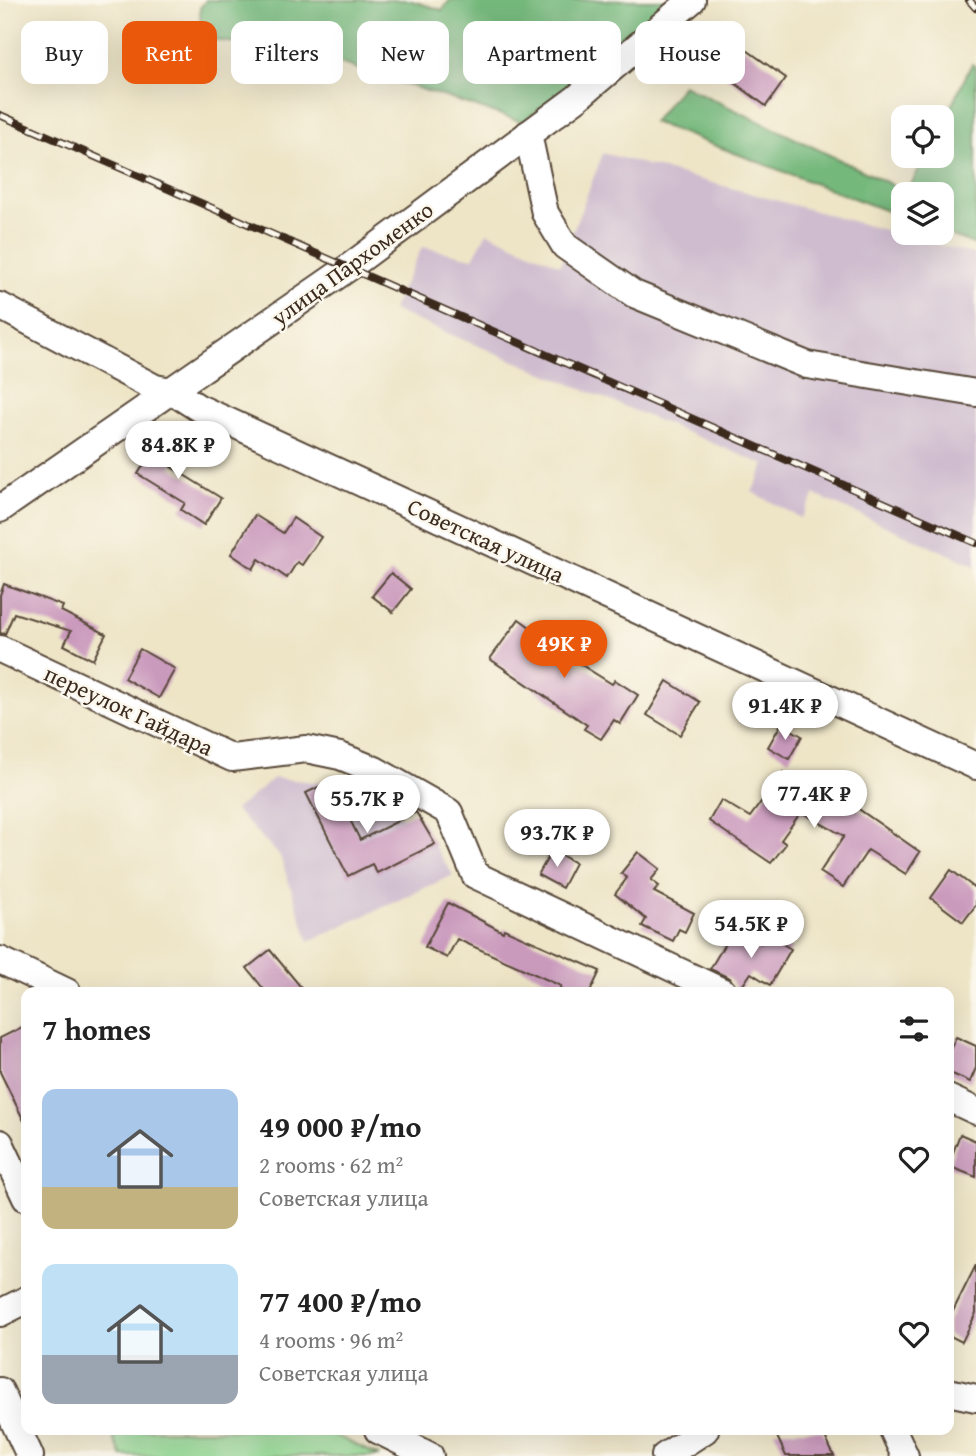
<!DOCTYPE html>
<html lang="en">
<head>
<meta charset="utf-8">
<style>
  :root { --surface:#fff; --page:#f6f6f6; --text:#222; --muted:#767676; --accent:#ea580c }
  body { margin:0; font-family:"Gentium Book Plus",serif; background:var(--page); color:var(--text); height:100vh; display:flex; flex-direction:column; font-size:26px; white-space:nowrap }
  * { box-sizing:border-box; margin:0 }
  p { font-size:23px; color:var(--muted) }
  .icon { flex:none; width:38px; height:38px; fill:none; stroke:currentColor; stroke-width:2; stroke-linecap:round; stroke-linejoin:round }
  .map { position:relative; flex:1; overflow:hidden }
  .sheet { position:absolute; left:21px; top:987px; width:933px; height:448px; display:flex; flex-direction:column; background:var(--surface); border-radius:14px; box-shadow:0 7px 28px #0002 }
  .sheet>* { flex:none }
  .hud { position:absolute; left:21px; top:21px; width:934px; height:63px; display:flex; gap:14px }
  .controls { position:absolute; left:891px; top:105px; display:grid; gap:14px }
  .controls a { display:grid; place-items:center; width:63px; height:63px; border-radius:14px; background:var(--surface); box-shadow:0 7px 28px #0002; font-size:35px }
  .price { position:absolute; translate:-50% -60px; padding:0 16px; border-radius:24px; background:#fff; color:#222; font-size:23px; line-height:46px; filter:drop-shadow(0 2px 4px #0008) }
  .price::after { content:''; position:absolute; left:50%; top:42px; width:21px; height:16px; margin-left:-10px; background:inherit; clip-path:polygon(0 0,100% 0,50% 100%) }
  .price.active { background:var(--accent); color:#fff }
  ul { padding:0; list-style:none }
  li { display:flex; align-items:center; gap:21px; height:175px; padding:0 21px }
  li span { display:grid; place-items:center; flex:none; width:196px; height:140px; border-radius:14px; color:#555 }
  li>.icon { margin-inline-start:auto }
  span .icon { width:84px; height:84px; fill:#fffc; stroke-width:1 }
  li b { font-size:30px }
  h2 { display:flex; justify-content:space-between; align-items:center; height:84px; padding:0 21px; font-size:30px }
  .pill { padding:0 24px; border-radius:14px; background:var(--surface); box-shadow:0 7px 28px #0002; font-size:24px; line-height:63px }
  .pill.active { background:var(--accent); color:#fff }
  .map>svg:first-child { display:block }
  .industrial { fill:#cfbdcf }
  .green { fill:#91d892; stroke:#668158; stroke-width:2 }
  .forest { fill:#74b87c; stroke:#58714d; stroke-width:2 }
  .building { fill:#ca9abd }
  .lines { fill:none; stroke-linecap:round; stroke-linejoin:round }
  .minor-casing { stroke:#564637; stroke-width:30 }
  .minor { stroke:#fff; stroke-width:26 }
  .rail-casing { stroke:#3b2a1e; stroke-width:8 }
  .rail { stroke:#fbf7ec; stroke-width:5; stroke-dasharray:16; stroke-linecap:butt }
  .labels { text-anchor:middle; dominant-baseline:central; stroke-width:5; stroke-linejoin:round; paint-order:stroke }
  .street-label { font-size:23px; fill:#3b2a1e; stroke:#fbf7ec }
</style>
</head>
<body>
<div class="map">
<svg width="976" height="1456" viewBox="0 0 976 1456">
  <rect width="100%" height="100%" fill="#fbf7ec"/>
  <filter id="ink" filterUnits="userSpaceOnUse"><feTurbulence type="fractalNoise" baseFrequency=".0143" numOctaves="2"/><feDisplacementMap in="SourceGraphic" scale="14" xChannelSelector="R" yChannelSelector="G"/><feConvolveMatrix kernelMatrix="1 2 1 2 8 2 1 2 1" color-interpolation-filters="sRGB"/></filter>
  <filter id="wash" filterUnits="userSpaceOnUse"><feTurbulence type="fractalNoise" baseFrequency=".00686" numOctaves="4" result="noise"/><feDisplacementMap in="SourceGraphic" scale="28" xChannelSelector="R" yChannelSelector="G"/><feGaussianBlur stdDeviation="1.57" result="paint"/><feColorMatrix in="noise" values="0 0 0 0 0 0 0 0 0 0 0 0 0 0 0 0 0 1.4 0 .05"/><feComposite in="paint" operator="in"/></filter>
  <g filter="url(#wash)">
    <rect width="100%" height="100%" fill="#eee5c7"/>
    <g class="industrial">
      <polygon points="603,153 976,255 976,566 815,495 801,518 752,492 765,465 392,310 422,247 473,258 487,232 560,265"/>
      <polygon points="274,778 342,785 421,826 453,875 309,941 280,856 235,810"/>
    </g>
    <polygon class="green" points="110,1430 324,1430 379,1456 122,1456"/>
    <g class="forest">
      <polygon points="206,0 409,0 442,10 450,0 674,0 523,122 318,56 201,38 200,8"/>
      <polygon points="972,64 976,67 976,245 942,232 942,194 903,194 903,217 653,122 683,85 907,192 926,156 942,156 942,124"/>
    </g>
    <g id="blocks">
      <g class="building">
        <polygon points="744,48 786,78 766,106 724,75"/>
        <polygon points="162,435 183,448 171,467 221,498 204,525 181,510 185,503 138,474"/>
        <polygon points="255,515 283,533 293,518 321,537 302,565 297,562 287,578 259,559 253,569 231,554"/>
        <polygon points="391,573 411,589 393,612 372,596"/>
        <polygon points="4,584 63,606 61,611 106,634 93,660 64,645 71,631 14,613 5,634 0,633 0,595"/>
        <polygon points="519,619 545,638 543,641 612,684 615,680 638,695 620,724 614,720 601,739 584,729 587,725 490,659"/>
        <polygon points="140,649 175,669 159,698 124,678"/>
        <polygon points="667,681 700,702 680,735 647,715"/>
        <polygon points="781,724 802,736 789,759 768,747"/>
        <polygon points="783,772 839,812 847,801 920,852 906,874 868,850 843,887 820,872 844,836 801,812 781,840 786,844 771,863 709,821 721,800 750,817"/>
        <polygon points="331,781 360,840 416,812 435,844 377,873 372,864 348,876 306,793"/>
        <polygon points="552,850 575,863 562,888 538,875"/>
        <polygon points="638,852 660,869 651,880 659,886 654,892 694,913 685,932 679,929 673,941 642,926 646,919 615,894 627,878 621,873"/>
        <polygon points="951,870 976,889 976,905 963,922 931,898"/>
        <polygon points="448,903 503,932 504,929 600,971 590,992 558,992 561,986 457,939 447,958 425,947"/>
        <polygon points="766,934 791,949 770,985 751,973 738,992 730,978 710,969 730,935 744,943 749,936 761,943"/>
        <polygon points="270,950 305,992 266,992 247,968"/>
        <polygon points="26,1025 26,1125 0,1072 0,1038"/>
        <polygon points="956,1037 976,1046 976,1068 970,1082 948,1072 948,1054"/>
        <polygon points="960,1134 976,1141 976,1177 948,1166"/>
        <polygon points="976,1265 976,1313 962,1342 948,1335 948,1321"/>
        <polygon points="774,1430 822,1430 834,1456 786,1456"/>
      </g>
    </g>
  </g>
  <g filter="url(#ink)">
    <use href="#blocks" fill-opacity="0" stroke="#564637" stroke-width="2"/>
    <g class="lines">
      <defs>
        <g id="minor">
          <polyline points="528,134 545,213 565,246 634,294 807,365 976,393"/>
          <polyline points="0,306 155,388 172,391 197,407 976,766"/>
          <polyline points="0,509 348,268 577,98 692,0"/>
          <polyline points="0,649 232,758 306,749 340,756 375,770 449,812 475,875 723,992"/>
          <polyline points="0,960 67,992"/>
          <polyline points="948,1098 976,1111"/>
          <polyline points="0,1143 26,1198"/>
          <polyline points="0,1313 26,1300"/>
          <polyline points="0,1391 30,1456"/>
          <polyline points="948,1392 976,1398"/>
          <polyline points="378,1430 430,1456"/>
          <polyline points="893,1430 905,1456"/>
          <polyline points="665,1456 705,1430"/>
        </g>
      </defs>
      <use href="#minor" class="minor-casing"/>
      <use href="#minor" class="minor"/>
      <defs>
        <g id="rail">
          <polyline points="969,0 976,8"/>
          <polyline points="0,115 976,543"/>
        </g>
      </defs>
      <use href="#rail" class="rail-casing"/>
      <use href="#rail" class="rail"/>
    </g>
  </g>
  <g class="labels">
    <g class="street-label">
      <text transform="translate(352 263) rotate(-36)">улица Пархоменко</text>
      <text transform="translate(486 540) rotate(25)">Советская улица</text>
      <text transform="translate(129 710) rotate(25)">переулок Гайдара</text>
    </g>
  </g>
</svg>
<div class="controls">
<a><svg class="icon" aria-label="locate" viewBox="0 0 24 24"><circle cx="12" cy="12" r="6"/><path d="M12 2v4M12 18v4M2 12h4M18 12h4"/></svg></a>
<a><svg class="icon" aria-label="layers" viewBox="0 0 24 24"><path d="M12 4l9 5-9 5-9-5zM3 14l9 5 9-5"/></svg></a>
</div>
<b class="price" style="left:178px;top:481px">84.8K ₽</b>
<b class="price active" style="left:564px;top:680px">49K ₽</b>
<b class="price" style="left:785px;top:742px">91.4K ₽</b>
<b class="price" style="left:814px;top:830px">77.4K ₽</b>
<b class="price" style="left:367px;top:835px">55.7K ₽</b>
<b class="price" style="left:557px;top:869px">93.7K ₽</b>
<b class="price" style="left:751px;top:960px">54.5K ₽</b>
<div class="hud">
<a class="pill">Buy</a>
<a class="pill active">Rent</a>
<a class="pill">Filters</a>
<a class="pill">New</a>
<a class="pill">Apartment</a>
<a class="pill">House</a>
</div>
<section class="sheet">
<h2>7 homes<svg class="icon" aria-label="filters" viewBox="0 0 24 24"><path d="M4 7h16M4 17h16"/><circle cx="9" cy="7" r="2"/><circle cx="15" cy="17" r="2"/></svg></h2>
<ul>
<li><span style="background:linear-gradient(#a9c7e8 70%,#c2b280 0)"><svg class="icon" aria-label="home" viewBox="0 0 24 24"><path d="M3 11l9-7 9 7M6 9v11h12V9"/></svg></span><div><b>49 000 ₽/mo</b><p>2 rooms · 62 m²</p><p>Советская улица</p></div><svg class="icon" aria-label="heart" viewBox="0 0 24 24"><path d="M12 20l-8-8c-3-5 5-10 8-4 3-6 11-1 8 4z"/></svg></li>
<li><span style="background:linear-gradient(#bfe0f5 65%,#9aa5b1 0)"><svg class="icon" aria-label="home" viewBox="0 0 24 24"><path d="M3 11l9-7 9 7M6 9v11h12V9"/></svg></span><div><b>77 400 ₽/mo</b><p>4 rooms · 96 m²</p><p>Советская улица</p></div><svg class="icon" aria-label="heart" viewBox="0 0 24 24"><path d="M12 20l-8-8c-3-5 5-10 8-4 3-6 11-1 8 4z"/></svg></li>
</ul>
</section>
</div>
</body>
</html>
